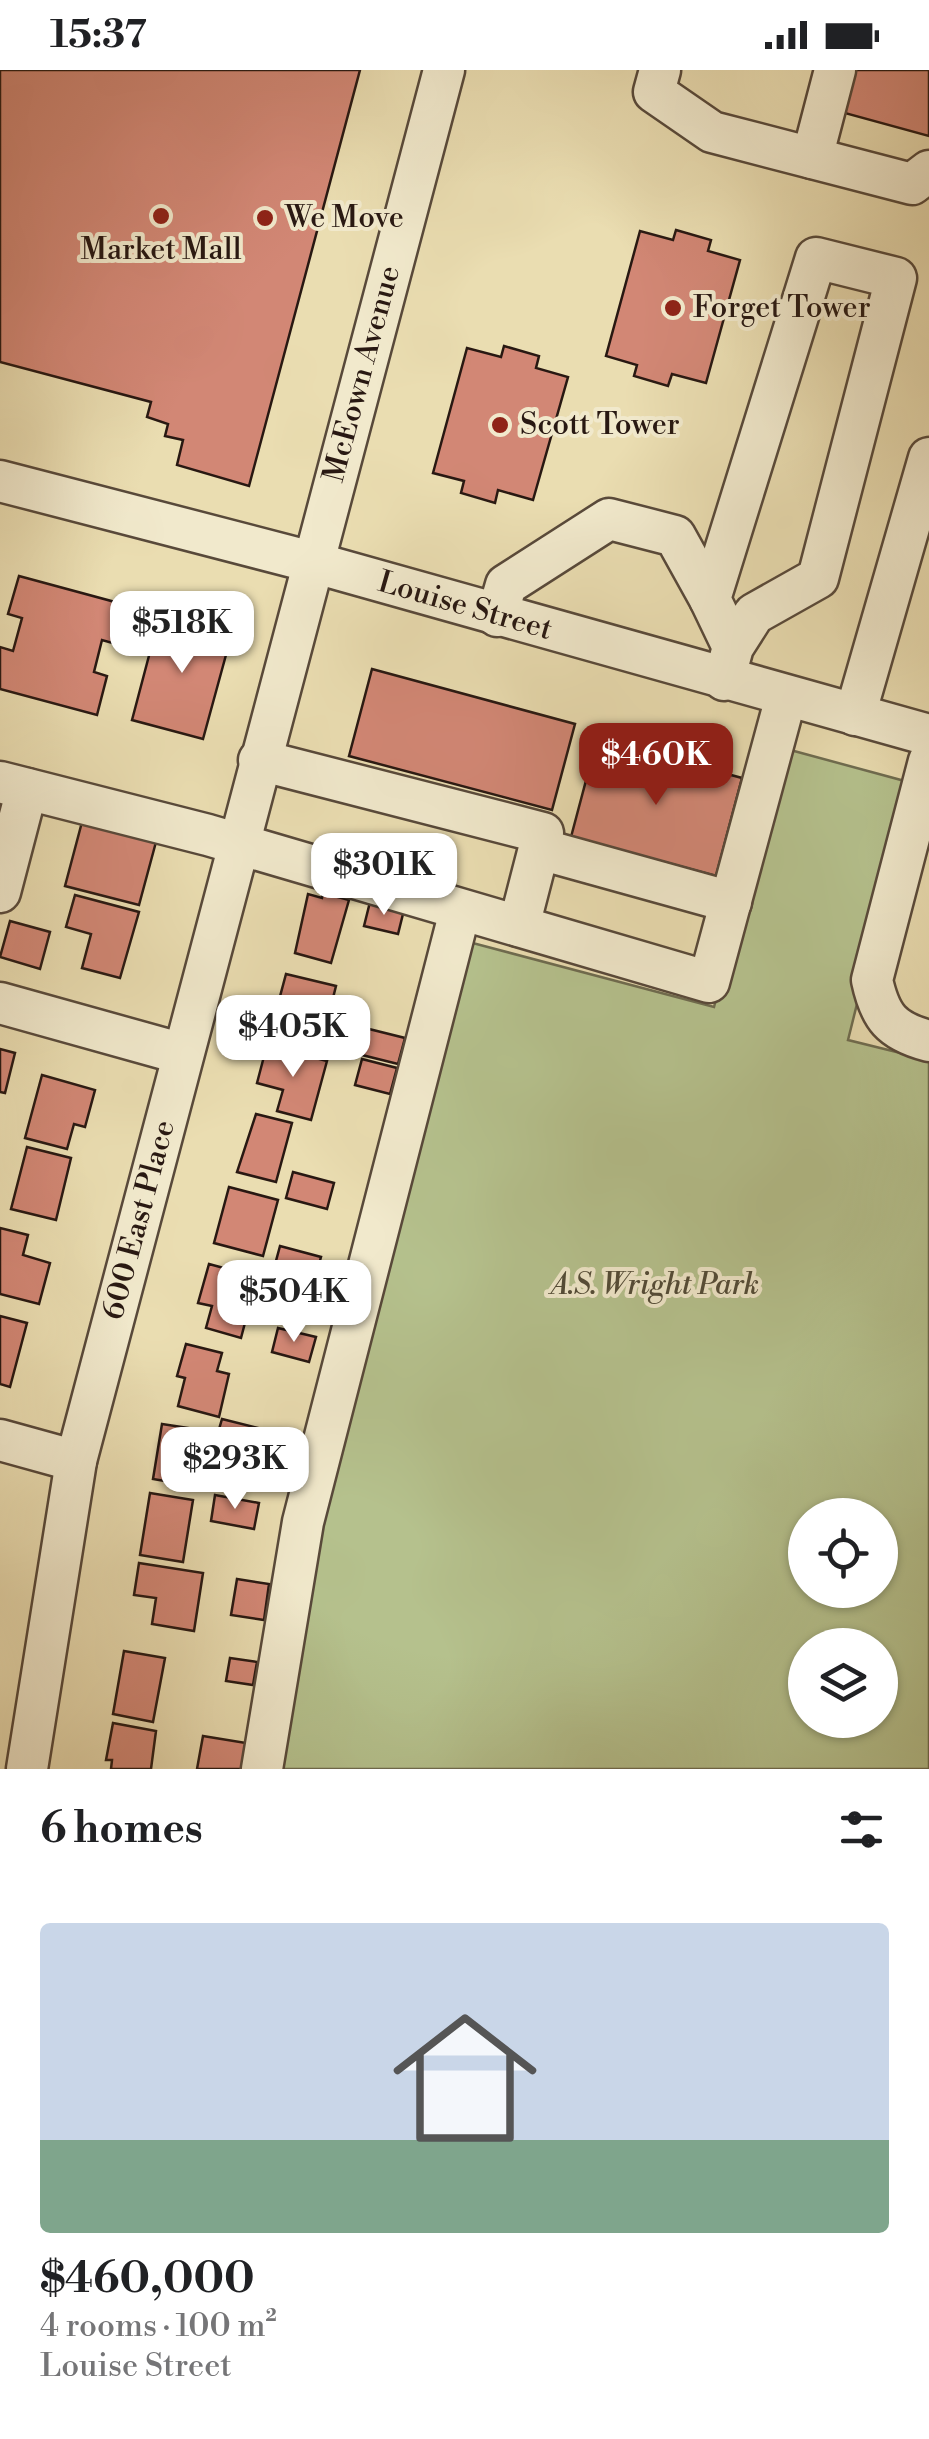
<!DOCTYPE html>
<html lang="en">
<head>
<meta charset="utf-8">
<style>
  :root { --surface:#fff; --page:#f2f2f2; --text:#202124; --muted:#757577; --accent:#8f2418 }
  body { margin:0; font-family:"Libre Bodoni",serif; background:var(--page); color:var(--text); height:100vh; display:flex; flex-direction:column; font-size:38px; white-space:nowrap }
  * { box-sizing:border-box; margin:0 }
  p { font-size:32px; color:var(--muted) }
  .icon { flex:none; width:55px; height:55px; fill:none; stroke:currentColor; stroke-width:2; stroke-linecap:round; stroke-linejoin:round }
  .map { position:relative; height:1699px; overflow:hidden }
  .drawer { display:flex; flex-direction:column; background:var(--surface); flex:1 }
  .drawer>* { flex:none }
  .buttons { position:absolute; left:788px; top:1428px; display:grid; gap:20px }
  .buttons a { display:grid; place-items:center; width:110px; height:110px; border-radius:50%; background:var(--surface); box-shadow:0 2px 8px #0004; font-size:50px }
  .price { position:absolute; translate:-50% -85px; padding:0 22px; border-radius:20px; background:#fff; color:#222; font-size:32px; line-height:65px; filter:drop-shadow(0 2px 5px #0008) }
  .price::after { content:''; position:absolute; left:50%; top:60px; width:30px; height:22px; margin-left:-15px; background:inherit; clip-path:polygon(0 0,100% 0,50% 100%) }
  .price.current { background:var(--accent); color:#fff }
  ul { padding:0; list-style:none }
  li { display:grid; align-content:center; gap:20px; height:530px; padding:0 40px }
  li span { display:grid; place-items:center; height:310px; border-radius:10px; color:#555 }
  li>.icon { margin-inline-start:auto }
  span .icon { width:180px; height:180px; fill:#fffc; stroke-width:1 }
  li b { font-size:42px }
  h2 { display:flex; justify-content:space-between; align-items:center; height:120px; padding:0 40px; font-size:42px }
  .status { display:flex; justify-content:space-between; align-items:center; height:70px; padding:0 50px; background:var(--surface); direction:ltr }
  .status svg { height:28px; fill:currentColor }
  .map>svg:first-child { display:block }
  .green { fill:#b5c18d; stroke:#6e6c50; stroke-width:2.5; fill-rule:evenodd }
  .building { fill:#d28775; stroke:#281812; stroke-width:2.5 }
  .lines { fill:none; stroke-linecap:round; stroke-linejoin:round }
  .minor-casing { stroke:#58493a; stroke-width:45 }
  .minor { stroke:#f1e9cc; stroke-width:40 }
  .poi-dot { fill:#8f2418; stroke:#f1e9cc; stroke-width:4 }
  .labels { text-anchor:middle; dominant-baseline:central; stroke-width:8; stroke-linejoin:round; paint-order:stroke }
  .poi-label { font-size:30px; fill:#281812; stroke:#f1e9cc; text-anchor:start }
  .street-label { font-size:30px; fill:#281812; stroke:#f1e9cc }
  .park-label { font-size:30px; font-style:italic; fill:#524b37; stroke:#f1e9cc }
</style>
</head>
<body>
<div class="status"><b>15:37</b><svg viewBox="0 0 49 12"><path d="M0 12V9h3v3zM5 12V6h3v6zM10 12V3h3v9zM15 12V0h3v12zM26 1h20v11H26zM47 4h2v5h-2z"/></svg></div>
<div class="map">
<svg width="929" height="1699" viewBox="0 0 929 1699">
  <rect width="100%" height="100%" fill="#eaddb1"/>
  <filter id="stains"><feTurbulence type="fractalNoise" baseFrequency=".002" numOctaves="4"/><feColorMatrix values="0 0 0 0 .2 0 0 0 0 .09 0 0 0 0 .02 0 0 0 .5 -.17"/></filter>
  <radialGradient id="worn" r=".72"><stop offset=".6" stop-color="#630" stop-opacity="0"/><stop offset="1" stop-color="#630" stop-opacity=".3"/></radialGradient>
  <path class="green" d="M783,678L912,713L848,970L929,990V1699H272L321,1425L469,872L714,937ZM805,1445H880V1520H805ZM805,1575H880V1650H805Z"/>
  <g class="building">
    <polygon points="0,0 360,0 249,416 177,395 183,370 165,366 168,354 147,347 151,332 0,292"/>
    <polygon points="853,0 929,0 929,66 841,42"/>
    <polygon points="676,160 711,170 708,181 740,190 706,313 672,304 668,316 634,306 637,295 606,286 640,161 673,170"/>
    <polygon points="504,276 539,286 536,298 568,307 533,430 498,420 495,433 461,423 464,411 433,403 467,278 501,287"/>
    <polygon points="19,506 126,535 116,574 102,570 94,602 107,606 97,645 0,619 0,577 13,581 22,548 8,544"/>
    <polygon points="160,544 232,563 203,669 132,650"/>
    <polygon points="372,599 575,654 552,740 349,686"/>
    <polygon points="597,669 742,708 716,806 571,767"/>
    <polygon points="82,752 156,772 139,835 65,816"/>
    <polygon points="323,823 349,830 331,893 295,883 308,824 322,828"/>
    <polygon points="75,825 139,842 120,908 82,898 91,864 66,857"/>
    <polygon points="370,832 404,840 398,864 364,856"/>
    <polygon points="10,851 50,862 40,899 0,887"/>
    <polygon points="286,904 336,916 322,972 271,960"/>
    <polygon points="365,958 405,968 398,994 358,984"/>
    <polygon points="267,975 327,991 311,1050 277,1041 283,1020 257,1013"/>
    <polygon points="0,979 15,983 5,1023 0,1022"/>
    <polygon points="362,989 397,998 390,1024 355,1015"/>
    <polygon points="42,1005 95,1020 85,1057 74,1054 67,1079 25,1068"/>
    <polygon points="256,1044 292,1053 276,1112 237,1102"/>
    <polygon points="27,1077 71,1088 56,1150 11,1139"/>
    <polygon points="293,1102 334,1113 327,1139 286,1128"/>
    <polygon points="229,1117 278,1130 263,1186 214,1173"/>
    <polygon points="0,1158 28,1165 23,1185 50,1193 39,1234 0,1224"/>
    <polygon points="280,1176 321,1187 314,1212 273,1202"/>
    <polygon points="209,1194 257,1207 241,1268 206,1258 212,1236 198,1233"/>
    <polygon points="0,1246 27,1253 10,1317 0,1314"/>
    <polygon points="278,1258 316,1267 309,1292 272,1282"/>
    <polygon points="186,1274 222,1283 217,1301 229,1304 219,1347 178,1336 185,1308 177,1306"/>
    <polygon points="222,1349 262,1359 256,1383 215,1373"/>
    <polygon points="162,1354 208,1361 200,1417 153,1409"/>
    <polygon points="150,1423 193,1430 183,1492 140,1485"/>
    <polygon points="215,1425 259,1433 254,1459 211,1451"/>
    <polygon points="139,1493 203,1503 194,1561 152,1554 156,1528 134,1525"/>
    <polygon points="237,1509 269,1514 264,1550 231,1545"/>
    <polygon points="124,1581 165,1588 153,1652 113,1644"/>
    <polygon points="230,1588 257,1592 253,1615 226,1611"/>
    <polygon points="113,1653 156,1661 151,1699 111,1699 112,1690 106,1690"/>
    <polygon points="203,1666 246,1673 242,1699 197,1699"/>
  </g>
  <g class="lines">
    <defs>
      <g id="minor">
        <polyline points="660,0 654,22 712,62 912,114 929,101"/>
        <polyline points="812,88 835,0"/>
        <polyline points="0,411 312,492 929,665"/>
        <polyline points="497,546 506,515 609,449 675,466 710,529"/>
        <polyline points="724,610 733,577 710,529 816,188 896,208 818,508 754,544 733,577"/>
        <polyline points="855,645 929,388"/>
        <polyline points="259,690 543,763 519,856"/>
        <path d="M929,691L872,910C880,947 891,961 929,971"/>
        <polyline points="0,712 208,765 709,912 786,627"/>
        <polyline points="558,784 731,832"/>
        <polyline points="0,822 27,719"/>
        <polyline points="0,933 183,984"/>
        <polyline points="0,1370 76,1391"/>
        <polyline points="27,1699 76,1391 444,0"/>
        <polyline points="262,1699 303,1452 460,841"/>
      </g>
    </defs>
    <use href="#minor" class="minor-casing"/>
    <use href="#minor" class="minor"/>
  </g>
  <g class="poi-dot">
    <circle cx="161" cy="146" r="10"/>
    <circle cx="265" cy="148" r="10"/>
    <circle cx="673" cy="238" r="10"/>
    <circle cx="500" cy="355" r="10"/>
  </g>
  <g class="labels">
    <g class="poi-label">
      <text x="285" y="148">We Move</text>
      <text x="161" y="180" text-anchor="middle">Market Mall</text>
      <text x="693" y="238">Forget Tower</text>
      <text x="520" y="355">Scott Tower</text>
    </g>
    <g class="street-label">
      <text transform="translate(362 304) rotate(-75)">McEown Avenue</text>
      <text transform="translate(465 536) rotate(16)">Louise Street</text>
      <text transform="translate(139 1150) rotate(-75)">600 East Place</text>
    </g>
    <g class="park-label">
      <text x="655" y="1215">A.S. Wright Park</text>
    </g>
  </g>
  <rect width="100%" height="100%" filter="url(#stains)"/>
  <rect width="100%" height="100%" fill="url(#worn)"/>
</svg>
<div class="buttons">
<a><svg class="icon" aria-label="locate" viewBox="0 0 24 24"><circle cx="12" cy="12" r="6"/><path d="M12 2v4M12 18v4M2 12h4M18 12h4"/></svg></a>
<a><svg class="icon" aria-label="layers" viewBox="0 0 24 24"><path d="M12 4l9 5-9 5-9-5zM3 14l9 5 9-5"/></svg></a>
</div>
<b class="price" style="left:182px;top:606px">$518K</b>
<b class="price current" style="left:656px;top:738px">$460K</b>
<b class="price" style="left:384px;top:848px">$301K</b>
<b class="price" style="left:293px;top:1010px">$405K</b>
<b class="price" style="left:294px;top:1275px">$504K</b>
<b class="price" style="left:235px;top:1442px">$293K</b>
</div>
<section class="drawer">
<h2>6 homes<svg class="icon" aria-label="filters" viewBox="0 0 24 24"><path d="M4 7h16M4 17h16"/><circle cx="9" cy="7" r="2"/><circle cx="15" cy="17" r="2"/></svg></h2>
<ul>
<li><span style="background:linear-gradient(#c9d6e8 70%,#7fa58c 0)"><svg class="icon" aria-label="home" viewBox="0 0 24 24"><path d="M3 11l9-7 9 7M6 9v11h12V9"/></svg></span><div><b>$460,000</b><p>4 rooms · 100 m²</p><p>Louise Street</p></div></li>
</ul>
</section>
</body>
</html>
